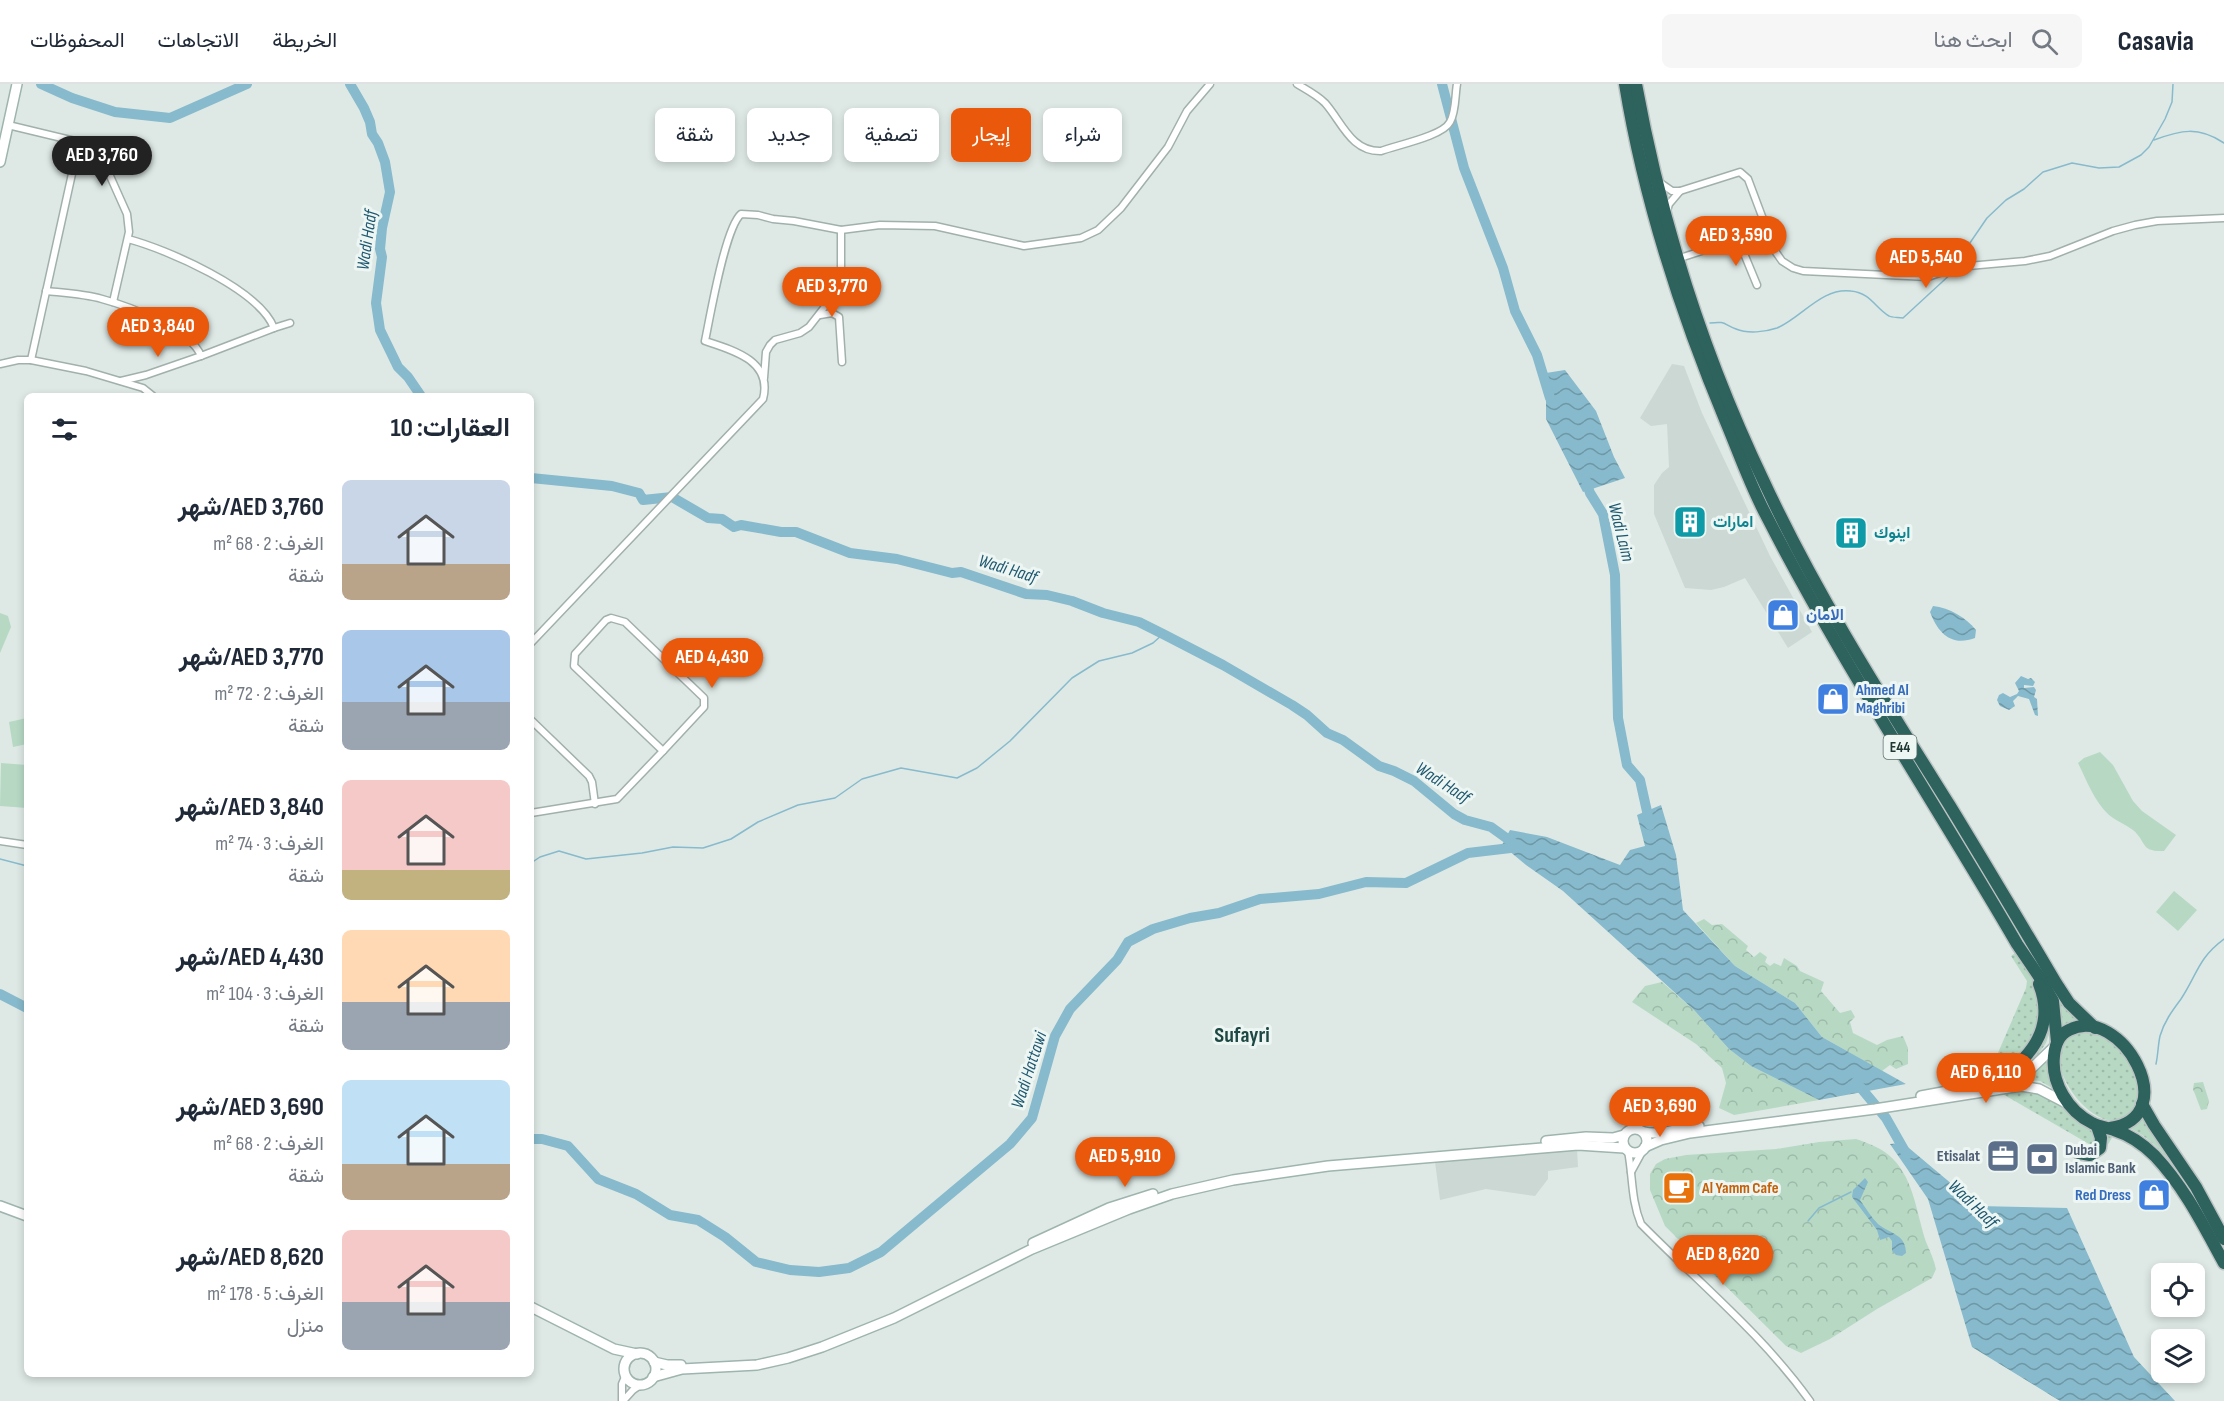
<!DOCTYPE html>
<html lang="ar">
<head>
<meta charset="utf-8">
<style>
  :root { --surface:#fff; --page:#f6f6f7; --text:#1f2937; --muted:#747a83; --line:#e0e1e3; --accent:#ea580c }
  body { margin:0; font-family:"Sofia Sans Condensed",Vazirmatn,sans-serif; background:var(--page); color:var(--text); direction:rtl; height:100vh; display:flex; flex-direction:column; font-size:22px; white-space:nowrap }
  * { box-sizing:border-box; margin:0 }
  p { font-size:20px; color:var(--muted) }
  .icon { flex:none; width:33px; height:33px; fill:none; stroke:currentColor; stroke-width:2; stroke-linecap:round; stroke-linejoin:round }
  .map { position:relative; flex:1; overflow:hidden; direction:ltr }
  .panel { position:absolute; left:24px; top:309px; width:510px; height:984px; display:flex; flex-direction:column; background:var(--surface); border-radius:9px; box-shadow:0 3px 9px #0003; direction:rtl }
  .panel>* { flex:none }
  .top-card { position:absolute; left:552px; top:24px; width:570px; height:54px; direction:rtl; display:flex; gap:12px }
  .controls { position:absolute; left:2151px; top:1179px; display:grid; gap:12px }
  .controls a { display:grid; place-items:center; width:54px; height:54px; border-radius:9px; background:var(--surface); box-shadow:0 3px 9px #0003; font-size:30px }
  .price { position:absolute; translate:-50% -51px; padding:0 14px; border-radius:21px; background:var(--accent); color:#fff; font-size:20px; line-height:39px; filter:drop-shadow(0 2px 3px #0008) }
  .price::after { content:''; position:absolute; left:50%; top:36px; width:18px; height:14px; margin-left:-9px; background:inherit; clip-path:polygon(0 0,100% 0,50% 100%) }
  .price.active { background:#222; color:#fff }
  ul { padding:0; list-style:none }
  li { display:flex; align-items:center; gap:18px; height:150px; padding:0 24px }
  li span { display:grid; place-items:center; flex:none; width:168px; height:120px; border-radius:9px; color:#555 }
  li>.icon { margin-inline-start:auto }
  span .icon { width:72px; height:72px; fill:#fffc; stroke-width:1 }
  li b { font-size:26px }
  h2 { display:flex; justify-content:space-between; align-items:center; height:72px; padding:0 24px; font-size:26px }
  .chip { padding:0 21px; border-radius:9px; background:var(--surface); box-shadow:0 3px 9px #0003; font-size:21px; line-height:54px }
  .chip.active { background:var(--accent); color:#fff }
  header { display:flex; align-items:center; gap:36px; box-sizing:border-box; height:84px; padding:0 30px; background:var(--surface); border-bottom:2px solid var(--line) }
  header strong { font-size:28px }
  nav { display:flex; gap:33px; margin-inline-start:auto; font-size:21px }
  .search { width:420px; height:54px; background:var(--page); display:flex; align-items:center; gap:15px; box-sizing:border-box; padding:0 21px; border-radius:9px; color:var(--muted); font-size:22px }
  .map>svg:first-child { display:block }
  .built { fill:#ccd8d4 }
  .grass { fill:url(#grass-dots) }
  .forest { fill:url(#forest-crowns) }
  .pitch { fill:#b7d9c4 }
  .water { fill:url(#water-waves) }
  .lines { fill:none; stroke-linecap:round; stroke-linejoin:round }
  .stream { stroke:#87bacc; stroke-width:1.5 }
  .river { stroke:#87bacc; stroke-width:10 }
  .street-casing { stroke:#a1b0ac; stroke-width:9 }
  .secondary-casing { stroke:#9eb4ae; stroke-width:12 }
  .highway-casing { stroke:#bcc3c2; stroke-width:15 }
  .street { stroke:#fff; stroke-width:6 }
  .secondary { stroke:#fff; stroke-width:9 }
  .highway { stroke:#2d625d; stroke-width:12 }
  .labels { text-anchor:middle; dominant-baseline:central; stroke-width:6; stroke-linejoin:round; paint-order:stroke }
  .shield { fill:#eef6f3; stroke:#5e706d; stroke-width:1.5 }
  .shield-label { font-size:15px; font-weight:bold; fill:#203734 }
  .culture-label { font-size:16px; font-weight:bold; fill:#0d838f; stroke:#eef6f3; text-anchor:start }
  .shop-label { font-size:16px; font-weight:bold; fill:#366cbe; stroke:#eef6f3; text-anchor:start }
  .service-label { font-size:16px; font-weight:bold; fill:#4e5e75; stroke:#eef6f3; text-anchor:start }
  .food-label { font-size:16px; font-weight:bold; fill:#c56008; stroke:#eef6f3; text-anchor:start }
  .water-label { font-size:18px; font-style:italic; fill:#1e5870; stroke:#eef6f3 }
  .district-label { font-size:22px; font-weight:bold; fill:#1d4843; stroke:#eef6f3 }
</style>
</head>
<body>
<header>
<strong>Casavia</strong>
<div class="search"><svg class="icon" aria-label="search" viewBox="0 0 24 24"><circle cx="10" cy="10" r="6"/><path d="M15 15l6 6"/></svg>ابحث هنا</div>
<nav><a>الخريطة</a><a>الاتجاهات</a><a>المحفوظات</a></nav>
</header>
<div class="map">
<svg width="2224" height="1317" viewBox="0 0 2224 1317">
  <defs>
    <pattern id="grass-dots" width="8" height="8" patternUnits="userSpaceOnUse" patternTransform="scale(1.5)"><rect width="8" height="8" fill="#b7d9c4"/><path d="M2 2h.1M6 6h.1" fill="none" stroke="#9dbba9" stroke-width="1.8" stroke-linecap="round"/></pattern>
    <pattern id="forest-crowns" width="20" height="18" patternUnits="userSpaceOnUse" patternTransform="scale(1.5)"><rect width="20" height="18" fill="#b7d9c4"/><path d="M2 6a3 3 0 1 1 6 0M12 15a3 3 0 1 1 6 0" fill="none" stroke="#9dbba9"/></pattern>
    <pattern id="water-waves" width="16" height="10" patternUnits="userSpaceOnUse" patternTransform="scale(1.5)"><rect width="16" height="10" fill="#87bacc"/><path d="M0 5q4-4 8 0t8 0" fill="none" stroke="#6e98a6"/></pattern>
  </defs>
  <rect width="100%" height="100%" fill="#dee9e5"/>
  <g class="built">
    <polygon points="1672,280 1684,282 1702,329 1770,472 1812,548 1788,564 1745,494 1724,503 1711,506 1685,504 1654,430 1654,401 1662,389 1669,383 1667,340 1651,342 1640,334"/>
    <polygon points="1577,1064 1578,1083 1548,1087 1548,1095 1535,1112 1486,1105 1440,1116 1435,1078"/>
  </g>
  <g class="grass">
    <polygon points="2008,828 2081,934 2067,939 2059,945 2060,925 2057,914 2006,830"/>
    <polygon points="2018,867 2045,908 2052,942 2046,959 2038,971 2027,982 2010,992 1989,996 1988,992 2026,904 2027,897 2011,872"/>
    <path d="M2086,943L2121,963L2138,994V1020C2135,1024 2130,1031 2125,1034C2093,1052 2040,979 2065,953C2070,949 2080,946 2086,943Z"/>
    <polygon points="2049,971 2059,1008 2040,997 2019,995"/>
    <polygon points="2001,1006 2035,1007 2050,1013 2113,1052 2103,1069 2087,1063 2089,1060 2001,1009"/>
    <path d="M2146,1029L2199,1120C2181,1092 2160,1057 2129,1044L2136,1039Z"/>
  </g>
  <g class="forest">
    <polygon points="1704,835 1712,841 1722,840 1748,862 1746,866 1754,873 1760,868 1767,873 1765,878 1770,882 1774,879 1781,882 1784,874 1797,882 1800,887 1824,898 1821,907 1840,929 1851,926 1855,933 1850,938 1853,949 1877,961 1887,956 1903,952 1908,964 1908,980 1896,985 1890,981 1882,987 1822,953 1795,919 1735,882 1696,839"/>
    <polygon points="1662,898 1694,926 1729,965 1751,982 1819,1016 1734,1031 1719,1024 1726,999 1722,984 1696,960 1632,918 1645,902"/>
    <polygon points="2203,998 2209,1017 2207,1025 2201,1026 2193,1005 2194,999"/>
    <path d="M1856,1055C1868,1059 1884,1065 1893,1075C1914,1096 1917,1131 1926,1158C1930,1167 1934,1176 1936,1185L1932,1194L1877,1225L1830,1255L1801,1269L1786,1262L1665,1142L1650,1106V1090L1656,1080L1665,1075L1686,1071L1776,1065L1819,1058Z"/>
  </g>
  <g class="pitch">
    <polygon points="0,529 8,532 11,543 0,569"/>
    <polygon points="27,634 27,660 13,663 9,638"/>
    <path d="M2100,668L2113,681L2133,717L2142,727L2176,751L2164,767C2140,768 2147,758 2133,746C2125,740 2116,737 2109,731C2094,717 2087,697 2078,679L2084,674Z"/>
    <polygon points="1,679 27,681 27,724 0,722"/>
    <polygon points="2174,807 2197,826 2178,847 2156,828"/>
  </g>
  <g class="water">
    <polygon points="1565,286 1596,327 1614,373 1625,394 1583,408 1546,335 1546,289"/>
    <path d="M1933,522C1950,524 1965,533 1976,546L1975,554C1951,563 1938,549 1930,528Z"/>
    <polygon points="2021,592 2028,595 2031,594 2035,598 2033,602 2024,601 2024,604 2034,603 2036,606 2034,613 2037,615 2038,632 2035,631 2029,615 2018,612 2013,617 2015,622 2009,626 2000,622 1997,616 1999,611 2003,609 2010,613 2017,610 2019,607 2015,599"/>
    <polygon points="1661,721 1676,771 1683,826 1735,882 1795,919 1822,953 1906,1000 1819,1016 1751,982 1729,965 1694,926 1563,807 1526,781 1502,761 1510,746 1547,753 1620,781 1630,766 1645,762 1637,731"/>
    <polygon points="1903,1059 1978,1122 2067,1124 2134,1273 2175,1317 2060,1317 1972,1263 1928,1115 1890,1060"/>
    <path d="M1865,1094L1868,1098L1860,1116C1866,1124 1871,1133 1878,1140C1890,1150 1906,1150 1906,1169L1902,1172L1896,1171L1892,1167V1157L1889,1153L1880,1156L1877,1146L1852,1113L1853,1106Z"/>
  </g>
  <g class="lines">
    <g class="stream">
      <path d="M2154,56C2181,46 2198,42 2224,59"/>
      <polyline points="1958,180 1961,172 1987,134 2006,116 2024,105 2043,88 2072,79 2099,84 2119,83 2141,71 2149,63 2165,35 2172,18 2173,0"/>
      <path d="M1710,239C1726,237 1723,240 1736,245C1748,250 1765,248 1777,244C1801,234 1822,203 1851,207C1871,209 1875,224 1889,232C1892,234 1899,233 1903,234L1954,187"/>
      <polyline points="0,775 27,782"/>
      <polyline points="531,779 540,773 559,767 586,775 642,769 673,763 703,764 731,755 758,738 798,721 835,714 862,695 901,684 957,694 977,684 1010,657 1072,594 1099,577 1132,569 1153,559 1163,550"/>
      <path d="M2156,980C2158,971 2158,961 2160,952C2164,938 2172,927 2181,915C2197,891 2198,874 2224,855"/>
      <polyline points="1808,1137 1819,1124 1851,1108"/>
    </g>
    <g class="river">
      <polyline points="41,0 72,14 115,28 170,34 247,0"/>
      <polyline points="350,0 364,24 370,38 372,50 378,59 385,78 390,108 382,144 380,165 382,173 376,219 380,246 398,283 408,293 421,312"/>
      <polyline points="1442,0 1464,84 1503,184 1515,227 1537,271 1550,314"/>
      <polyline points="531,394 612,402 639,409 643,416 672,413 708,434 722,435 734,443 741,441 781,448 796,448 850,469 897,475 952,489 961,488 1026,510 1047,511 1072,517 1103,529 1139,538 1163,550 1223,581 1292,621 1307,631 1327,649 1343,656 1379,682 1394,687 1414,697 1454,730 1465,736 1491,743 1516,761"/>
      <polyline points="1585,394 1590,409 1603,430 1615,491 1618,634 1627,681 1640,696 1650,741"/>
      <polyline points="0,910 27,924"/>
      <polyline points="1856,998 1886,1034 1907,1071"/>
      <polyline points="531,1055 542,1055 568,1062 598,1095 636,1110 670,1131 698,1136 725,1153 756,1178 790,1186 819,1188 849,1184 881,1168 1010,1060 1032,1034 1055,952 1070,925 1117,876 1128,858 1153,845 1190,834 1219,829 1260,815 1319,810 1366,798 1406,799 1468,769 1519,763"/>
    </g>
    <defs>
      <g id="street">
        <path d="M1297,0C1307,6 1317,11 1325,19C1342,38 1351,68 1381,67C1397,61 1443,52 1450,38C1456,28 1455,11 1457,0"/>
        <polyline points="8,41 87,60 94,64 102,74 127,130 129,148 113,218"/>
        <polyline points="1659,98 1672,107 1680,107"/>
        <polyline points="1667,127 1669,120 1680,107 1740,88 1748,95 1775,167 1782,177 1793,184 1803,187 1928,193 1957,183 2025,177 2050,172 2113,147 2135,141 2157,137 2224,134"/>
        <path d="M128,155C166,165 259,205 274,244L290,239"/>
        <polyline points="1738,155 1757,201"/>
        <polyline points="1680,174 1766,146"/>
        <path d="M46,207C65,209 84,210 102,215C128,222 191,245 201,272L274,244"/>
        <polyline points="820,231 832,229 839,233 842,278"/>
        <polyline points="31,276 79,58"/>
        <polyline points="0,280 18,276 31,276 86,287 143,304 153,312"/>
        <polyline points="764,294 766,268 770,261 775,256 800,249 809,243 841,202 841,146"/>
        <polyline points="121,297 146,291 201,272"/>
        <polygon points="611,534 625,538 704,614 704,623 663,667 574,582 575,570 606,536"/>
        <path d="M531,559L763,315C773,277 733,266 705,257C710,233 725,144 741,130L758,131L773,135L794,137L841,146L880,141L935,142L1024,162L1081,154L1098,146L1121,124L1168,63L1187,27L1210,0"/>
        <polyline points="531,636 589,692 592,698 595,720"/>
        <polyline points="531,729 617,715 663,667"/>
        <polyline points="0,757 27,761"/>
        <path d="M1628,1067C1633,1093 1631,1116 1641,1140C1699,1199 1762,1250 1810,1317"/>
        <polyline points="1631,1088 1643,1066"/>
        <polyline points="622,1317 622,1300 625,1293"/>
        <polyline points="623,1317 633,1306 640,1301"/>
      </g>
      <g id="secondary">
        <polyline points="0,78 17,0"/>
        <polyline points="1921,1012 2013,995 2033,983 2055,962"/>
        <circle cx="1635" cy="1057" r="12"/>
        <path d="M1644,1048C1662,1052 1681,1043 1699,1042"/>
        <polyline points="1546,1057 1586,1053 1613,1054 1624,1051"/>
        <polyline points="1645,1063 1661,1056 1690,1049 1875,1025 2021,1002 2039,1005 2066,1019"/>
        <polyline points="0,1122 27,1132"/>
        <polyline points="1033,1159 1109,1124 1153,1110"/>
        <polyline points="531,1223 614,1265 637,1270"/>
        <circle cx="640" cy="1285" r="16"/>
        <polyline points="654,1278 667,1281 681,1281"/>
        <polyline points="653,1293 682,1285 757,1281 788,1274 822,1263 894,1234 1032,1165 1129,1125 1172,1110 1233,1096 1328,1082 1578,1061 1624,1064"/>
      </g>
      <g id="highway">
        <path d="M1625,0C1644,116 1681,230 1726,338C1739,369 1750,401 1766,431C1841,578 1934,717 2017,860L2040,894L2053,917L2057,958"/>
        <path d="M1636,0C1661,137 1705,275 1765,400C1817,512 1885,618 1950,722C1986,781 2021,840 2056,899L2069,919L2095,944"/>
        <path d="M1994,999C2028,976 2057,946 2039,900"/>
        <polyline points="2142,1020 2154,1041 2196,1103 2224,1155"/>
        <path d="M2110,1044C2185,1033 2121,919 2069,946C2058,951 2055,961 2054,972C2051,999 2068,1027 2092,1039C2099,1043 2106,1043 2114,1046C2130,1051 2143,1060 2155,1072C2185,1104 2203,1141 2224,1179"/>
        <polyline points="2079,1069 2090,1071 2100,1064 2101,1054 2097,1042"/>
      </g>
    </defs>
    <use href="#street" class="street-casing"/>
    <use href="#secondary" class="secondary-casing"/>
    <use href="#highway" class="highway-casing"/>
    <use href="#street" class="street"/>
    <use href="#secondary" class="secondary"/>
    <use href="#highway" class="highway"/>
  </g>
  <defs>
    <symbol id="building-square" viewBox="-11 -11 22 22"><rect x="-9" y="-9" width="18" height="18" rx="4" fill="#0f9aa8" stroke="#eef6f3"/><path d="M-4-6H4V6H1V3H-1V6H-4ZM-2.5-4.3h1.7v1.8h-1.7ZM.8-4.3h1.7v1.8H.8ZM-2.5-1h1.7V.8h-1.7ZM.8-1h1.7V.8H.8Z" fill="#fff"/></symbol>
    <symbol id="shop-square" viewBox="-11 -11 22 22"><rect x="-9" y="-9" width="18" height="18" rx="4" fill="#3f7fe0" stroke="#eef6f3"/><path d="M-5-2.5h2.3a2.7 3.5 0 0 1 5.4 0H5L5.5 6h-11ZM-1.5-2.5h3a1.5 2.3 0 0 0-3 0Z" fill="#fff"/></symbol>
    <symbol id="office-square" viewBox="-11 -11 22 22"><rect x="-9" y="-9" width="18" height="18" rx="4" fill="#5c6f8a" stroke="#eef6f3"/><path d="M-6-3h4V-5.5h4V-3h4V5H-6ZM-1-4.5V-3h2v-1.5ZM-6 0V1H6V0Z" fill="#fff"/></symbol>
    <symbol id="bank-square" viewBox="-11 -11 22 22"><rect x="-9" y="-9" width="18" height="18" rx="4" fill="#5c6f8a" stroke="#eef6f3"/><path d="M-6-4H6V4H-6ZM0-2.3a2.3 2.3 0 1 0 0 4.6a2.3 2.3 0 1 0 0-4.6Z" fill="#fff"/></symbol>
    <symbol id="cafe-square" viewBox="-11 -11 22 22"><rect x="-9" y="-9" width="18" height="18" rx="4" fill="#e8710a" stroke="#eef6f3"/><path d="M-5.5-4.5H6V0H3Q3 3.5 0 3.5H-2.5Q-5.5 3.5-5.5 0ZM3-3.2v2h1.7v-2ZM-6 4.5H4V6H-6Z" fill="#fff"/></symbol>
  </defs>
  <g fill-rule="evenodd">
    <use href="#building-square" x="1671" y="419" width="38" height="38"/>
    <use href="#building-square" x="1832" y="430" width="38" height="38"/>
    <use href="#shop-square" x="1764" y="512" width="38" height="38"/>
    <use href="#shop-square" x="1814" y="596" width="38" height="38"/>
    <use href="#office-square" x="1984" y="1053" width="38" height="38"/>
    <use href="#bank-square" x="2023" y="1056" width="38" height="38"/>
    <use href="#cafe-square" x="1660" y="1085" width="38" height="38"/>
    <use href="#shop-square" x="2135" y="1092" width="38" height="38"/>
  </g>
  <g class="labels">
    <rect class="shield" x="1883.5" y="651" width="33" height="24" rx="4.5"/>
    <g class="shield-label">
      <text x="1900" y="663">E44</text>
    </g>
    <g class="culture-label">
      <text x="1713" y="438">امارات</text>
      <text x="1874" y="449">اينوك</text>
    </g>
    <g class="shop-label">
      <text x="1806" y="531">الامان</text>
      <text x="1856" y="606">Ahmed Al<tspan x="1856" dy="18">Maghribi</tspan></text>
      <text x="2131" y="1111" text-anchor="end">Red Dress</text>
    </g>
    <g class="service-label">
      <text x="2065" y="1066">Dubai<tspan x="2065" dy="18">Islamic Bank</tspan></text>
      <text x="1980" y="1072" text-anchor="end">Etisalat</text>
    </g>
    <g class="food-label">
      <text x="1702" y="1104">Al Yamm Cafe</text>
    </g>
    <g class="water-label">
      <text transform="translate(367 156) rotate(-82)">Wadi Hadf</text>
      <text transform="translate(1621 448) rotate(76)">Wadi Laim</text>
      <text transform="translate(1008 485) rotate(17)">Wadi Hadf</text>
      <text transform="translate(1443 699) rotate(33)">Wadi Hadf</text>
      <text transform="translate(1029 986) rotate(-72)">Wadi Hattawi</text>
      <text transform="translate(1973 1120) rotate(44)">Wadi Hadf</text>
    </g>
    <g class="district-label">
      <text x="1242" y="951">Sufayri</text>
    </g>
  </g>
</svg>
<div class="controls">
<a><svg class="icon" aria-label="locate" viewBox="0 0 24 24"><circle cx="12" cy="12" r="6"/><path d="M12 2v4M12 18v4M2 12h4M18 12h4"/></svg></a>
<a><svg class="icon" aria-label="layers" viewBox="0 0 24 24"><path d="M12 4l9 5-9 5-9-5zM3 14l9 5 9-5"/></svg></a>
</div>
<b class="price active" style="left:102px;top:103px">AED 3,760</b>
<b class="price" style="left:1736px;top:183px">AED 3,590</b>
<b class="price" style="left:1926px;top:205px">AED 5,540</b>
<b class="price" style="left:832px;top:234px">AED 3,770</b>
<b class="price" style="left:158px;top:274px">AED 3,840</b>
<b class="price" style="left:712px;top:605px">AED 4,430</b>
<b class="price" style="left:1986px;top:1020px">AED 6,110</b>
<b class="price" style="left:1660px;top:1054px">AED 3,690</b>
<b class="price" style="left:1125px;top:1104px">AED 5,910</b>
<b class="price" style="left:1723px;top:1202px">AED 8,620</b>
<div class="top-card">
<a class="chip">شراء</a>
<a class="chip active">إيجار</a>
<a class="chip">تصفية</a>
<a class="chip">جديد</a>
<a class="chip">شقة</a>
</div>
<section class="panel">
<h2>العقارات: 10<svg class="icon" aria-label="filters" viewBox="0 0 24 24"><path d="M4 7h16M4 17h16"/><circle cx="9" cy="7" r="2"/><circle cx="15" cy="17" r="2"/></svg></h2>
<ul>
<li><span style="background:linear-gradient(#c9d6e8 70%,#b9a48a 0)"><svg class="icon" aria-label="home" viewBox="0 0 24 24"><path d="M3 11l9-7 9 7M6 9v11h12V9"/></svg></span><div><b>AED 3,760/شهر</b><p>الغرف: 2 · 68 m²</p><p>شقة</p></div></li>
<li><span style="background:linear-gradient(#a9c7e8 60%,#9aa5b1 0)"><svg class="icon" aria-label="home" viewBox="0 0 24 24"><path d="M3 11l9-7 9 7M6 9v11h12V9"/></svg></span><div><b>AED 3,770/شهر</b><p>الغرف: 2 · 72 m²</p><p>شقة</p></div></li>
<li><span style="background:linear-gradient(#f6c9c9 75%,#c2b280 0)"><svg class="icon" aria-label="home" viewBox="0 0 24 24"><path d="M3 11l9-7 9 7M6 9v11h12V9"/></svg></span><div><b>AED 3,840/شهر</b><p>الغرف: 3 · 74 m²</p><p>شقة</p></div></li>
<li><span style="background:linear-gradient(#ffd9b3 60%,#9aa5b1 0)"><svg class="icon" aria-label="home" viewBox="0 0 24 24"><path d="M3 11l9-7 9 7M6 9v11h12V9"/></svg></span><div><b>AED 4,430/شهر</b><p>الغرف: 3 · 104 m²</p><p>شقة</p></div></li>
<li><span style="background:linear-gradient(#bfe0f5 70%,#b9a48a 0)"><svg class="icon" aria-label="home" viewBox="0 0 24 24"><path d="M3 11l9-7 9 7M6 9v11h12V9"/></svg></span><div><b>AED 3,690/شهر</b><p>الغرف: 2 · 68 m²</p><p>شقة</p></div></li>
<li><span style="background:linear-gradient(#f6c9c9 60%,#9aa5b1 0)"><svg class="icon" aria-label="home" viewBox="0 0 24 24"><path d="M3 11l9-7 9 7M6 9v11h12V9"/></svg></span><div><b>AED 8,620/شهر</b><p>الغرف: 5 · 178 m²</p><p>منزل</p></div></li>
</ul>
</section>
</div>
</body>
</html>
